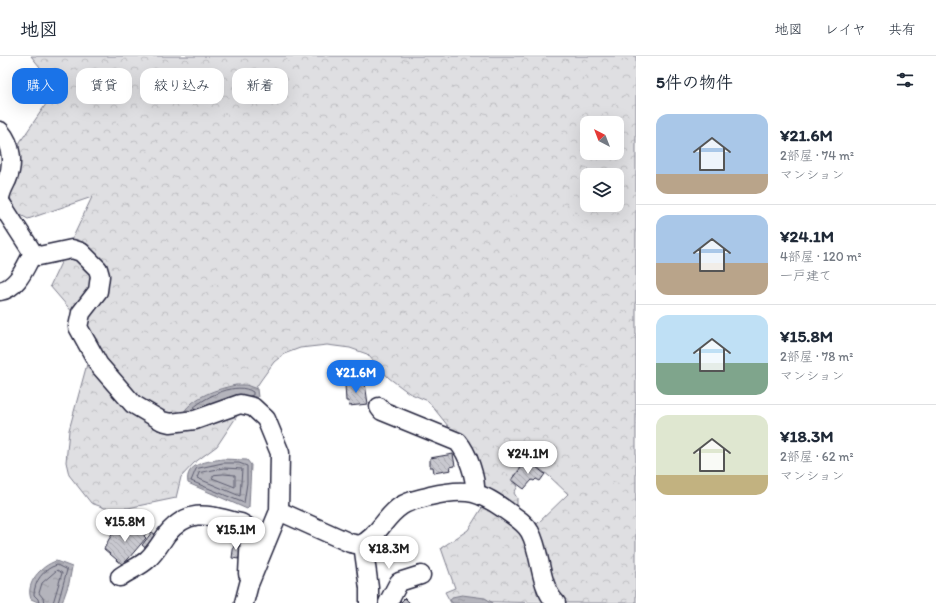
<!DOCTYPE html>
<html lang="ja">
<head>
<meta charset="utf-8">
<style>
  :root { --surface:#fff; --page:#f6f6f7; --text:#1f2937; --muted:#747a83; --line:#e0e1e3; --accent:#1a73e8 }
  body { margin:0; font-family:Itim,"Klee One",sans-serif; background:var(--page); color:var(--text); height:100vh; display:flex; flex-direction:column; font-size:15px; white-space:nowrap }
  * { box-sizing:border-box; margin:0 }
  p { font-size:13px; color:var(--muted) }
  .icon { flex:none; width:22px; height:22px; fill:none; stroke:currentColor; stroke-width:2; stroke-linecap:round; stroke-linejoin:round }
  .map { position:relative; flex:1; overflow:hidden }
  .side { display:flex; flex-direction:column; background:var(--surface); width:300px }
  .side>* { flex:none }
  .hud { position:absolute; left:12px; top:12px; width:380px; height:36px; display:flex; gap:8px }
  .needle { width:26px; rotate:318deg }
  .tools { position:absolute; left:580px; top:60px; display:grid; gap:8px }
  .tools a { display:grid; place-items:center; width:44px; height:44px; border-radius:8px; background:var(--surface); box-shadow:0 4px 16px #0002; font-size:20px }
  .price { position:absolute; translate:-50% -34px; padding:0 9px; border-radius:14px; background:#fff; color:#222; font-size:13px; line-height:26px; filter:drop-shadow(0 1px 2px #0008) }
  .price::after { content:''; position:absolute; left:50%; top:24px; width:12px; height:9px; margin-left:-6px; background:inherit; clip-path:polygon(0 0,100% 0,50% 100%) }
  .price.active { background:var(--accent); color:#fff }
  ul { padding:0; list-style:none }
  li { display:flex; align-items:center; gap:12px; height:100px; padding:0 20px }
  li+li { border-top:1px solid var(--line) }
  li span { display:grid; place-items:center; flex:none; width:112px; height:80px; border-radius:12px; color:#555 }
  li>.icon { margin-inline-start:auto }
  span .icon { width:48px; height:48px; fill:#fffc; stroke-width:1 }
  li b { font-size:17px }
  h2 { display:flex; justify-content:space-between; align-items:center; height:48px; padding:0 20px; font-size:17px }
  .tag { padding:0 14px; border-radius:12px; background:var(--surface); box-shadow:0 4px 16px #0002; font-size:14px; line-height:36px }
  .tag.active { background:var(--accent); color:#fff }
  header { display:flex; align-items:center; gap:24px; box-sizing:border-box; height:56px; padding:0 20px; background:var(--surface); border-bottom:1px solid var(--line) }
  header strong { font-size:19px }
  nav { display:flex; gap:22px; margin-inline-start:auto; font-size:14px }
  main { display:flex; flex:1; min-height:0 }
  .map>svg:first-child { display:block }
  .forest { fill:url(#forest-crowns); stroke:#80808e; fill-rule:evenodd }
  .water { fill:url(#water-ripples); stroke:#7a7a88 }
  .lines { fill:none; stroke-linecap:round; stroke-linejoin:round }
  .shore { stroke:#5c5c6f; stroke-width:1 }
  .building { fill:url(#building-back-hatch); stroke:#22223b }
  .minor-casing { stroke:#22223b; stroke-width:21 }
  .minor { stroke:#fff; stroke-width:18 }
</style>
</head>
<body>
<header>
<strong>地図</strong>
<nav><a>地図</a><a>レイヤ</a><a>共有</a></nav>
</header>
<main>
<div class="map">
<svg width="636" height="547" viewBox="0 0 636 547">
  <defs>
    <pattern id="forest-crowns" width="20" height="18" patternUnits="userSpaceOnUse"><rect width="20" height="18" fill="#dfdfe2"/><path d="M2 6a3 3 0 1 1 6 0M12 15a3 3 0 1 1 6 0" fill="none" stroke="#bfbfc3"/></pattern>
    <pattern id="water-ripples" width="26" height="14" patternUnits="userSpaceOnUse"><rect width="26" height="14" fill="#b4b4bc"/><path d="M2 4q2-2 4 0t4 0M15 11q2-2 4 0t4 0" fill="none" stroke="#9a9aa2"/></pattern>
    <pattern id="building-back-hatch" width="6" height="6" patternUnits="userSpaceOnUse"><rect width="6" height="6" fill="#c8c8cf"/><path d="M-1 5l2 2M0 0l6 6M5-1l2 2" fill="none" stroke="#acacb3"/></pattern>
  </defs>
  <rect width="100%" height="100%" fill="#fff"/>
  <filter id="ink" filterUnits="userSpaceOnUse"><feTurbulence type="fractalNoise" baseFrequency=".025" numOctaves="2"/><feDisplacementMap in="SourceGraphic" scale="8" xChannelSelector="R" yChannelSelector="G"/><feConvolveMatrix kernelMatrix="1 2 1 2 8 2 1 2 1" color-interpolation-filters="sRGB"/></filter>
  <g filter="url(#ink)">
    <g class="forest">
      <path d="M31,0H636V547H562L555,541L538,480L480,434L464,390L428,345L409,337L389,322L367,298L350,292L327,289L300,292L284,298L274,306L261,324L217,390L194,407L181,421L176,442L128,452H105L91,447L69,419L66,406L69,374L87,308L85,280L80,265L50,230L92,141L28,163L17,157L8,137L20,86L57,32ZM587,67H617V97H587ZM587,119H617V149H587ZM527,403L549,420L568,438L537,468L517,452V442L514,437L518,430L511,424Z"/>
      <polygon points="483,450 502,459 522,476 533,506 537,538 547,547 451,545 453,547 451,547 445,536 455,532 441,492 468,474"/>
    </g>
    <g class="water">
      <path d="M236,329H246L257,333L258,341L250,345L183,357C194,340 217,333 236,329Z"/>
      <path d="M223,403L247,404L251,409L249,451L247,453L188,427C184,407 209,405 223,403Z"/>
      <path d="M56,505L72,511L69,527L62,547H40L31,543C25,527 41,510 56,505Z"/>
      <polygon points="462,539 485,542 493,547 453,547 450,545 452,541"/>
    </g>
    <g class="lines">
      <g class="shore">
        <path d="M193,354V352C207,340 237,325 253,336V339L250,340"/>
        <polygon points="223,407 239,407 247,410 247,427 244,447 191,425 196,413"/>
        <polygon points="224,412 242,413 240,440 197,422 199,417"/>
        <polygon points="224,418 235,419 235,431 212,422 214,419"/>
        <path d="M39,547L38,543L34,539C34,526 43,513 57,509L67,514L58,547"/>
        <polyline points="44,547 43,542 39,537 42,527 57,514 62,517 53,547"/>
      </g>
    </g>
    <g class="building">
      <polygon points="357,307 363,311 354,324 348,320"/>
      <polygon points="356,326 356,328 365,327 368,348 349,350 348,345 346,345 345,329 347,329 347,327"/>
      <polygon points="453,398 455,410 450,411 451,414 434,417 433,411 430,411 430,402"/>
      <polygon points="527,404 545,418 540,425 536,423 534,425 532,424 524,433 512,424"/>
      <polygon points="120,468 128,474 132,470 136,473 139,469 148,475 144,480 146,482 123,509 104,493 109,483"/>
      <polygon points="152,476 156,479 149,495 142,489"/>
      <polygon points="234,487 241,488 239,503 232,502"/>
      <polygon points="405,542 410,547 400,547"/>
    </g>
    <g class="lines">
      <defs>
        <g id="minor">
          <path d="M0,75C12,89 14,108 7,124C4,130 1,135 0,142"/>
          <polyline points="0,146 33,197 39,200 72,193 81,196 98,213 100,220 98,235 81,257 78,271 99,309 133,348 162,365 170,367 195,364 240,348 253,351 266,363 280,397 279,455 249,528 244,547"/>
          <path d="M0,235C18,232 25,211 33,197"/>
          <path d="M379,351L382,355L458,386C468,398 476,421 475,436"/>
          <path d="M279,455L350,487L360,489C378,481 385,460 401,450C410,444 420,443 430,440C468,431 480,435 511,458C518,463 526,468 530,476C542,498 538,528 556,547"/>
          <polyline points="363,488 369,532 369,547"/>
          <path d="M120,521C129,514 140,511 148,503C156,496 161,486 167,478C191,450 210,460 241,467L246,470L250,478L248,518"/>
          <polyline points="388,547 399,526 421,519"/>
        </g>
      </defs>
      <use href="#minor" class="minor-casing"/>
      <use href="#minor" class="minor"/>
    </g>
  </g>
</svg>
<div class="tools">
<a><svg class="needle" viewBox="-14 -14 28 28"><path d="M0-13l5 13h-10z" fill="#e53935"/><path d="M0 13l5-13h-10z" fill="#747a83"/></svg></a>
<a><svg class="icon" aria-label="layers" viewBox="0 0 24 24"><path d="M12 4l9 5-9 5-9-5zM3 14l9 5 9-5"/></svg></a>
</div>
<b class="price active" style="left:356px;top:338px">¥21.6M</b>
<b class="price" style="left:528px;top:419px">¥24.1M</b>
<b class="price" style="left:125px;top:487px">¥15.8M</b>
<b class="price" style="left:236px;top:495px">¥15.1M</b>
<b class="price" style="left:389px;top:514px">¥18.3M</b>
<div class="hud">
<a class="tag active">購入</a>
<a class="tag">賃貸</a>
<a class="tag">絞り込み</a>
<a class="tag">新着</a>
</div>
</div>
<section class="side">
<h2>5件の物件<svg class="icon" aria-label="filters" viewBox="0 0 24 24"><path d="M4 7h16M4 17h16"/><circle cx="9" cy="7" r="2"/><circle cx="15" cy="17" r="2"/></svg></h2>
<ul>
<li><span style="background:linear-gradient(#a9c7e8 75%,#b9a48a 0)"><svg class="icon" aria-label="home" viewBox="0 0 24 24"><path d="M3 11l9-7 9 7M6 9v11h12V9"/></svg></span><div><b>¥21.6M</b><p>2部屋 · 74 m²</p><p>マンション</p></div></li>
<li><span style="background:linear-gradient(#a9c7e8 60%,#b9a48a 0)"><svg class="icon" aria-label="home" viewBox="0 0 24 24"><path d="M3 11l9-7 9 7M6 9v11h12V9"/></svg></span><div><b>¥24.1M</b><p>4部屋 · 120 m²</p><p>一戸建て</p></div></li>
<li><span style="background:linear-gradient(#bfe0f5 60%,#7fa58c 0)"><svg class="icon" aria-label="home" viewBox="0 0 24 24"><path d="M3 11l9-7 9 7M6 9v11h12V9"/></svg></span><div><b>¥15.8M</b><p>2部屋 · 78 m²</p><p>マンション</p></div></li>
<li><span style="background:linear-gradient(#dfe7d0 75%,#c2b280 0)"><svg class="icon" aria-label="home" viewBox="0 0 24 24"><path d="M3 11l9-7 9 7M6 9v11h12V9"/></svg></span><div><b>¥18.3M</b><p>2部屋 · 62 m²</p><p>マンション</p></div></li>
</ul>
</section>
</main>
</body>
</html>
